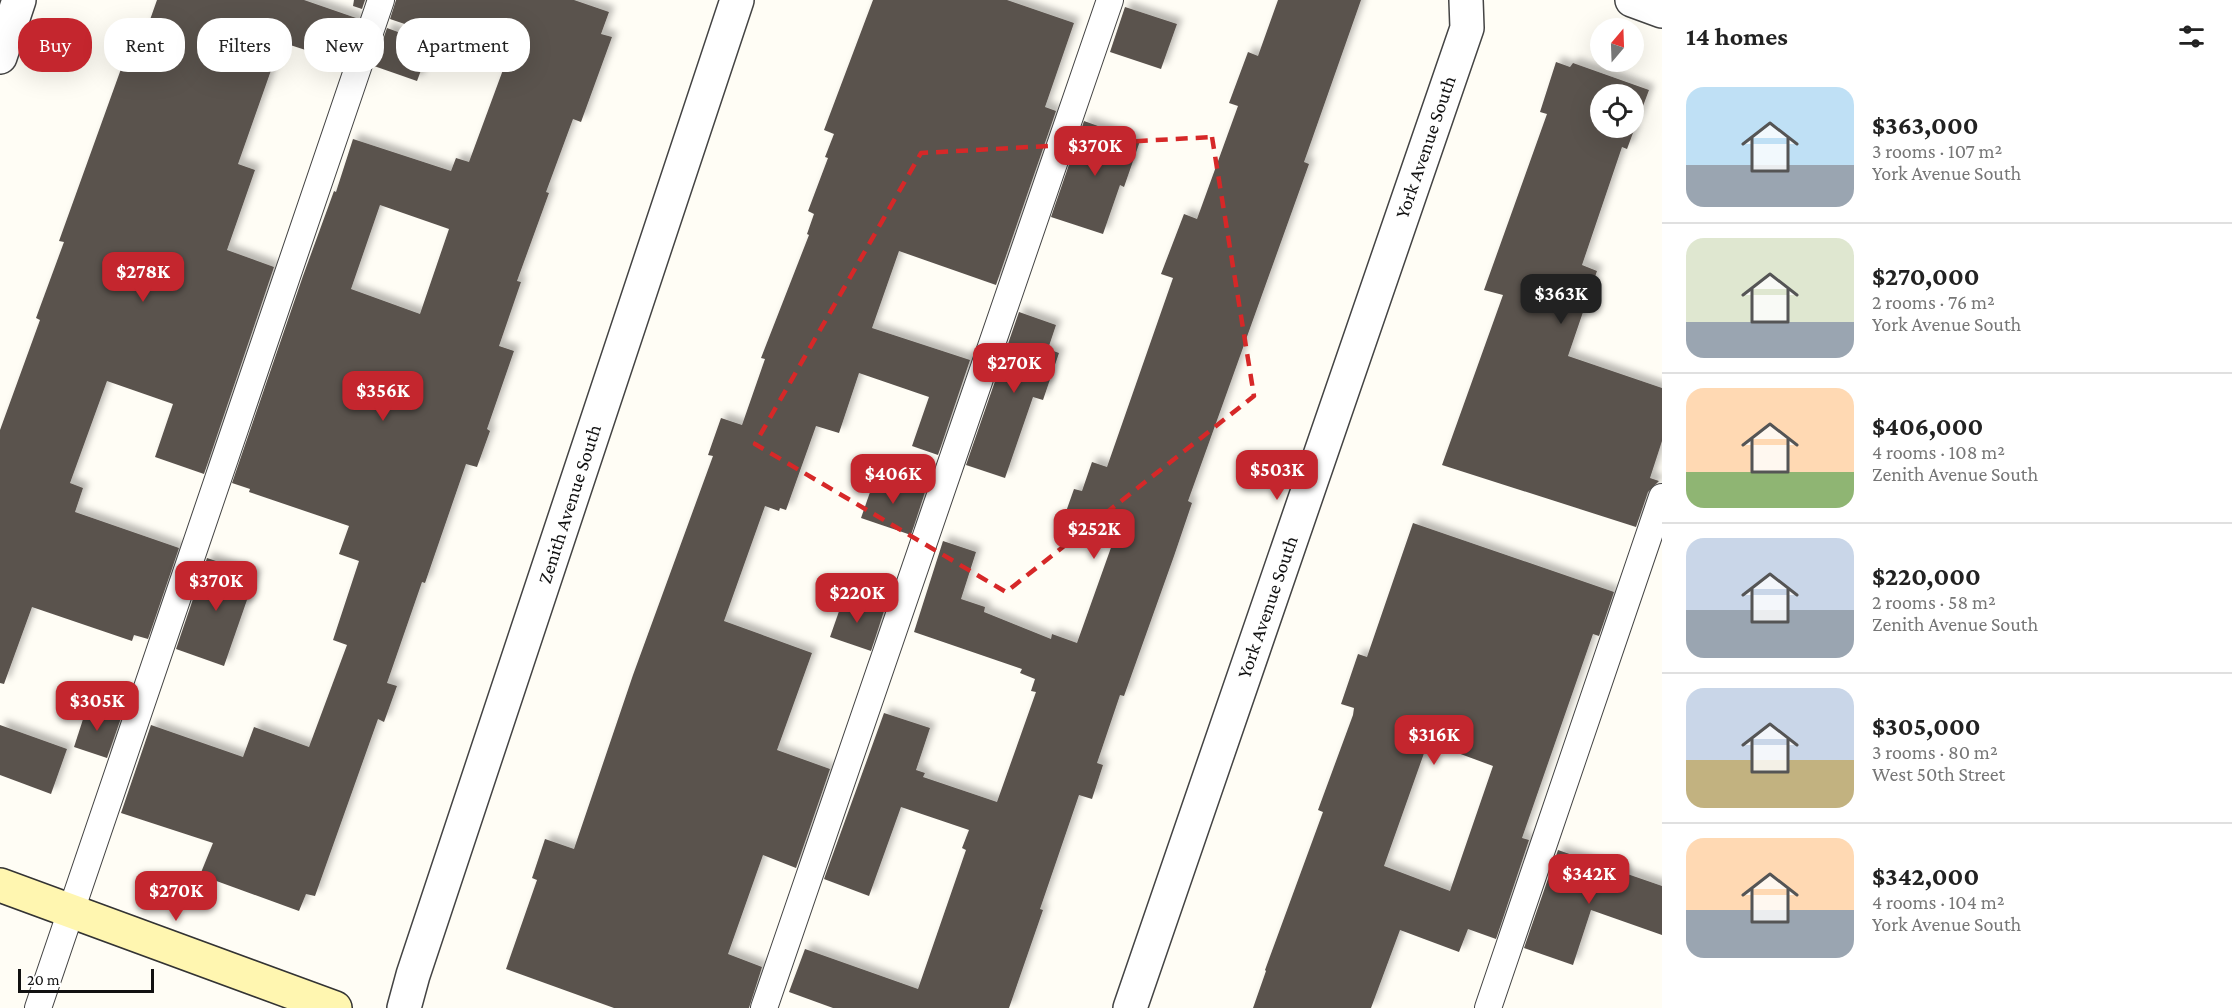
<!DOCTYPE html>
<html lang="en">
<head>
<meta charset="utf-8">
<style>
  :root { --surface:#fff; --page:#f6f6f6; --text:#222; --muted:#767676; --line:#e0e0e0; --accent:#c4262e }
  body { margin:0; font-family:"Crimson Pro",serif; background:var(--page); color:var(--text); height:100vh; display:flex; flex-direction:column; font-size:22px; white-space:nowrap }
  * { box-sizing:border-box; margin:0 }
  p { font-size:20px; color:var(--muted) }
  .icon { flex:none; width:33px; height:33px; fill:none; stroke:currentColor; stroke-width:2; stroke-linecap:round; stroke-linejoin:round }
  .map { position:relative; flex:1; overflow:hidden }
  .sheet { display:flex; flex-direction:column; background:var(--surface); width:570px }
  .sheet>* { flex:none }
  .guide { position:absolute; left:18px; top:18px; width:570px; height:54px; display:flex; gap:12px }
  .needle { width:39px; rotate:19deg }
  .tools { position:absolute; left:1590px; top:18px; display:grid; gap:12px }
  .tools a { display:grid; place-items:center; width:54px; height:54px; border-radius:50%; background:var(--surface); box-shadow:0 6px 24px #0002; font-size:30px }
  .scale { position:absolute; left:18px; bottom:15px; width:136px; box-sizing:border-box; padding-left:6px; border:3px solid #111; border-top:0; font-size:16px; line-height:21px; white-space:nowrap; color:#111; -webkit-text-stroke:4px #fff; paint-order:stroke }
  .price { position:absolute; translate:-50% -51px; padding:0 14px; border-radius:12px; background:var(--accent); color:#fff; font-size:20px; line-height:39px; filter:drop-shadow(0 2px 3px #0008) }
  .price::after { content:''; position:absolute; left:50%; top:36px; width:18px; height:14px; margin-left:-9px; background:inherit; clip-path:polygon(0 0,100% 0,50% 100%) }
  .price.on { background:#222; color:#fff }
  ul { padding:0; list-style:none }
  li { display:flex; align-items:center; gap:18px; height:150px; padding:0 24px }
  li+li { border-top:2px solid var(--line) }
  li span { display:grid; place-items:center; flex:none; width:168px; height:120px; border-radius:18px; color:#555 }
  li>.icon { margin-inline-start:auto }
  span .icon { width:72px; height:72px; fill:#fffc; stroke-width:1 }
  li b { font-size:26px }
  h2 { display:flex; justify-content:space-between; align-items:center; height:72px; padding:0 24px; font-size:26px }
  .tag { padding:0 21px; border-radius:24px; background:var(--surface); box-shadow:0 6px 24px #0002; font-size:21px; line-height:54px }
  .tag.on { background:var(--accent); color:#fff }
  main { display:flex; flex:1; min-height:0 }
  .map>svg:first-child { display:block }
  .building { fill:#5a524d; fill-rule:evenodd; filter:url(#shadow) }
  .lines { fill:none; stroke-linecap:round; stroke-linejoin:round }
  .service-casing { stroke:#444; stroke-width:28 }
  .minor-casing { stroke:#444; stroke-width:36 }
  .secondary-casing { stroke:#333; stroke-width:36 }
  .service { stroke:#fff; stroke-width:26 }
  .minor { stroke:#fff; stroke-width:33 }
  .secondary { stroke:#fff6b0; stroke-width:33 }
  .marked { fill:none; stroke:#d62828; stroke-width:4.5; stroke-dasharray:12 8; stroke-linejoin:round }
  .labels { text-anchor:middle; dominant-baseline:central; stroke-width:6; stroke-linejoin:round; paint-order:stroke }
  .street-label { font-size:20px; fill:#111; stroke:#fff }
</style>
</head>
<body>
<main>
<div class="map">
<svg width="1662" height="1008" viewBox="0 0 1662 1008">
  <defs>
    <filter id="shadow"><feDropShadow dx="5.5" dy="-5.5" stdDeviation="3" flood-color="#0004"/></filter>
  </defs>
  <rect width="100%" height="100%" fill="#fffdf5"/>
  <g class="building">
    <polygon points="157,0 304,0 359,19 346,56 330,50 327,57 281,42 238,164 255,170 227,250 274,267 204,474 155,457 173,404 107,381 70,483 83,488 75,512 179,548 148,639 134,635 132,641 32,607 4,684 0,683 0,430 40,320 36,318 64,242 59,241 130,44 140,48"/>
    <polygon points="354,0 365,0 362,9 353,6"/>
    <path d="M396,0H574L609,12L601,34L612,37L581,122L573,119L546,192L549,193L517,281L521,282L499,346L514,351L487,429L490,431L477,467L466,464L425,583L422,582L387,683L397,686L384,722L378,719L315,896L306,894L299,911L200,875L213,843L121,813L151,725L243,757L254,727L309,747L347,645L333,640L359,561L339,554L349,526L249,492L250,489L232,483L303,276L334,191L336,192L353,139L451,171L456,158L469,162L507,59L390,19ZM380,205L449,229L420,314L351,289Z"/>
    <polygon points="873,0 1007,0 1074,23 1045,107 1056,111 996,285 899,251 872,328 970,360 938,455 912,446 929,397 859,373 839,433 816,426 786,510 780,508 779,511 765,506 724,621 812,653 777,750 830,769 796,868 763,855 728,954 762,967 749,1008 614,1008 506,969 537,880 532,878 545,839 574,849 633,675 713,456 708,455 721,418 742,425 765,359 761,358 809,235 807,234 814,214 808,211 828,158 825,157 834,134 824,130"/>
    <polygon points="1278,0 1361,0 1304,162 1309,164 1188,501 1192,503 1174,556 1124,696 1120,695 1097,763 1103,765 1092,799 1079,795 1040,909 1043,910 1009,1008 833,1008 789,992 805,949 918,989 966,850 962,848 969,830 901,807 869,896 824,879 884,713 930,728 916,770 925,773 923,777 997,802 1036,692 1031,691 1035,679 1020,673 1022,669 914,632 943,541 976,552 961,599 985,607 984,612 1051,639 1052,634 1077,643 1113,542 1062,523 1074,489 1082,491 1092,462 1107,467 1173,278 1161,274 1184,214 1197,219 1238,106 1229,103 1248,52 1258,56"/>
    <polygon points="1125,7 1177,24 1161,69 1110,52"/>
    <polygon points="387,28 431,44 417,81 374,66"/>
    <path d="M1556,62L1570,67L1573,63L1649,90L1627,149L1622,147L1582,265L1597,271L1568,356L1662,388V441L1650,478L1659,481L1648,492L1636,527L1442,465L1503,295L1484,290L1547,114L1540,112ZM1600,94H1634V128H1600Z"/>
    <polygon points="1084,121 1140,141 1124,187 1120,185 1103,234 1051,217"/>
    <polygon points="1019,312 1056,325 1048,349 1059,353 1043,400 1033,397 1005,478 966,465"/>
    <polygon points="876,475 925,492 911,535 861,518"/>
    <path d="M1413,523L1614,592L1599,636L1593,634L1522,838L1529,840L1496,939L1468,929L1459,952L1400,930L1371,1008H1253L1266,971L1265,970L1323,812L1318,810L1353,715L1354,708L1341,704L1358,654L1367,657ZM1428,742L1493,766L1450,891L1384,866Z"/>
    <polygon points="207,558 256,574 224,666 176,649"/>
    <polygon points="844,597 884,611 871,651 830,637"/>
    <polygon points="87,707 121,718 107,758 74,747"/>
    <polygon points="0,725 67,749 51,794 0,775"/>
    <polygon points="1558,850 1662,886 1662,935 1591,910 1573,965 1524,948"/>
  </g>
  <g class="lines">
    <defs>
      <g id="service">
        <polyline points="38,1008 381,0"/>
        <polyline points="764,1008 1110,0"/>
        <polyline points="1488,1008 1662,497"/>
      </g>
      <g id="minor">
        <polyline points="1632,0 1662,11"/>
        <polyline points="0,57 19,0"/>
        <polyline points="404,1008 413,975 737,0"/>
        <polyline points="1130,1008 1467,28 1466,0"/>
      </g>
      <polyline id="secondary" points="0,885 335,1008"/>
    </defs>
    <use href="#service" class="service-casing"/>
    <use href="#minor" class="minor-casing"/>
    <use href="#secondary" class="secondary-casing"/>
    <use href="#service" class="service"/>
    <use href="#minor" class="minor"/>
    <use href="#secondary" class="secondary"/>
  </g>
  <path class="marked" d="M1212,137L1254,396L1006,592L755,444L921,153Z"/>
  <g class="labels">
    <g class="street-label">
      <text transform="translate(1425 147) rotate(-71)">York Avenue South</text>
      <text transform="translate(569 504) rotate(-72)">Zenith Avenue South</text>
      <text transform="translate(1267 607) rotate(-71)">York Avenue South</text>
    </g>
  </g>
</svg>
<div class="tools">
<a><svg class="needle" viewBox="-14 -14 28 28"><path d="M0-13l5 13h-10z" fill="#e53935"/><path d="M0 13l5-13h-10z" fill="#767676"/></svg></a>
<a><svg class="icon" aria-label="locate" viewBox="0 0 24 24"><circle cx="12" cy="12" r="6"/><path d="M12 2v4M12 18v4M2 12h4M18 12h4"/></svg></a>
</div>
<div class="scale">20 m</div>
<b class="price" style="left:1095px;top:177px">$370K</b>
<b class="price" style="left:143px;top:303px">$278K</b>
<b class="price on" style="left:1561px;top:325px">$363K</b>
<b class="price" style="left:1014px;top:394px">$270K</b>
<b class="price" style="left:383px;top:422px">$356K</b>
<b class="price" style="left:1277px;top:501px">$503K</b>
<b class="price" style="left:893px;top:505px">$406K</b>
<b class="price" style="left:1094px;top:560px">$252K</b>
<b class="price" style="left:216px;top:612px">$370K</b>
<b class="price" style="left:857px;top:624px">$220K</b>
<b class="price" style="left:97px;top:732px">$305K</b>
<b class="price" style="left:1434px;top:766px">$316K</b>
<b class="price" style="left:1589px;top:905px">$342K</b>
<b class="price" style="left:176px;top:922px">$270K</b>
<div class="guide">
<a class="tag on">Buy</a>
<a class="tag">Rent</a>
<a class="tag">Filters</a>
<a class="tag">New</a>
<a class="tag">Apartment</a>
</div>
</div>
<section class="sheet">
<h2>14 homes<svg class="icon" aria-label="filters" viewBox="0 0 24 24"><path d="M4 7h16M4 17h16"/><circle cx="9" cy="7" r="2"/><circle cx="15" cy="17" r="2"/></svg></h2>
<ul>
<li><span style="background:linear-gradient(#bfe0f5 65%,#9aa5b1 0)"><svg class="icon" aria-label="home" viewBox="0 0 24 24"><path d="M3 11l9-7 9 7M6 9v11h12V9"/></svg></span><div><b>$363,000</b><p>3 rooms · 107 m²</p><p>York Avenue South</p></div></li>
<li><span style="background:linear-gradient(#dfe7d0 70%,#9aa5b1 0)"><svg class="icon" aria-label="home" viewBox="0 0 24 24"><path d="M3 11l9-7 9 7M6 9v11h12V9"/></svg></span><div><b>$270,000</b><p>2 rooms · 76 m²</p><p>York Avenue South</p></div></li>
<li><span style="background:linear-gradient(#ffd9b3 70%,#8fb573 0)"><svg class="icon" aria-label="home" viewBox="0 0 24 24"><path d="M3 11l9-7 9 7M6 9v11h12V9"/></svg></span><div><b>$406,000</b><p>4 rooms · 108 m²</p><p>Zenith Avenue South</p></div></li>
<li><span style="background:linear-gradient(#c9d6e8 60%,#9aa5b1 0)"><svg class="icon" aria-label="home" viewBox="0 0 24 24"><path d="M3 11l9-7 9 7M6 9v11h12V9"/></svg></span><div><b>$220,000</b><p>2 rooms · 58 m²</p><p>Zenith Avenue South</p></div></li>
<li><span style="background:linear-gradient(#c9d6e8 60%,#c2b280 0)"><svg class="icon" aria-label="home" viewBox="0 0 24 24"><path d="M3 11l9-7 9 7M6 9v11h12V9"/></svg></span><div><b>$305,000</b><p>3 rooms · 80 m²</p><p>West 50th Street</p></div></li>
<li><span style="background:linear-gradient(#ffd9b3 60%,#9aa5b1 0)"><svg class="icon" aria-label="home" viewBox="0 0 24 24"><path d="M3 11l9-7 9 7M6 9v11h12V9"/></svg></span><div><b>$342,000</b><p>4 rooms · 104 m²</p><p>York Avenue South</p></div></li>
</ul>
</section>
</main>
</body>
</html>
